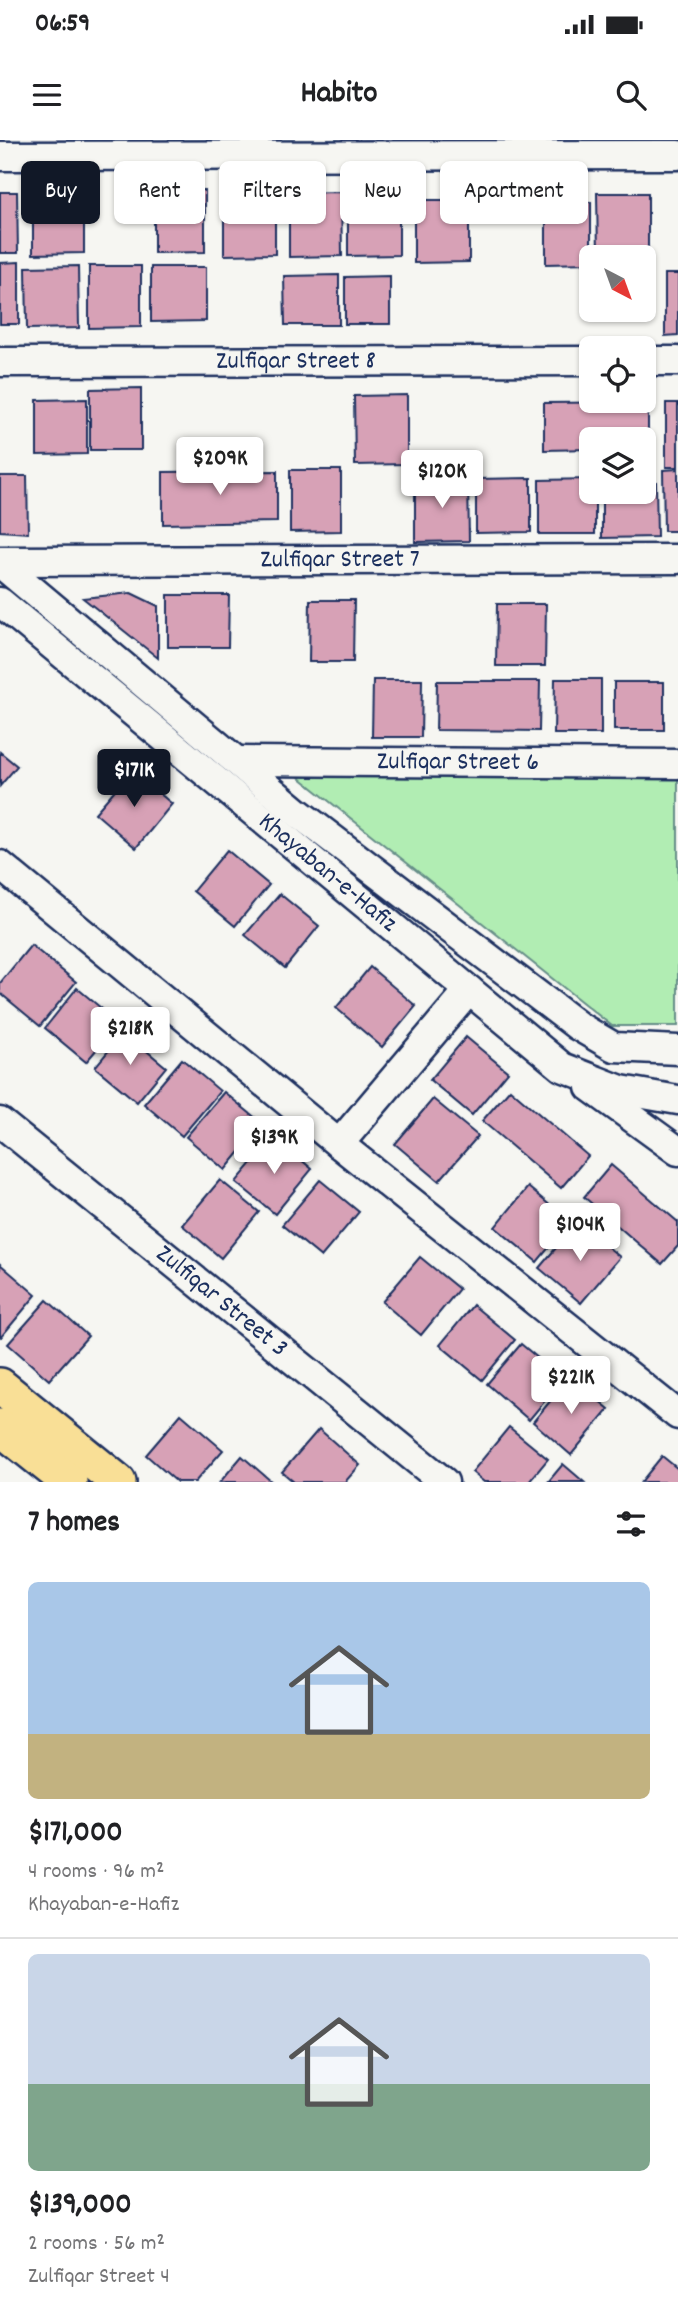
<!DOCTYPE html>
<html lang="en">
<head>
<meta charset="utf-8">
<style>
  :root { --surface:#fff; --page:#f2f2f2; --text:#202124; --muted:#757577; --line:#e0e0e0; --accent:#111827 }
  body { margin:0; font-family:Dekko,sans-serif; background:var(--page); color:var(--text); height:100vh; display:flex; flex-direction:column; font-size:26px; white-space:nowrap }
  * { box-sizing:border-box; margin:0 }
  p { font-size:23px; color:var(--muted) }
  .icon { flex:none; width:38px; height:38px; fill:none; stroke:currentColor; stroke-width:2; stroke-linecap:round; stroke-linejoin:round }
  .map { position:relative; height:1342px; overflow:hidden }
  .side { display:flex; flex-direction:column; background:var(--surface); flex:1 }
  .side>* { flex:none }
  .hud { position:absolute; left:21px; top:21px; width:637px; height:63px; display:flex; gap:14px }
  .needle { width:46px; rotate:139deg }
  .controls { position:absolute; left:579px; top:105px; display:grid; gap:14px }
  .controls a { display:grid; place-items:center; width:77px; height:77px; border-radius:10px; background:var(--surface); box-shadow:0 2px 5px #0004; font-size:35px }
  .price { position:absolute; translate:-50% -60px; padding:0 16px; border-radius:7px; background:#fff; color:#222; font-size:23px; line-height:46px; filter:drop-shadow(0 2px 4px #0008) }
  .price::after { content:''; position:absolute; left:50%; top:42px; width:21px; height:16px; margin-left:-10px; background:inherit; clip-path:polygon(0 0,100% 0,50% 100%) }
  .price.selected { background:var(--accent); color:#fff }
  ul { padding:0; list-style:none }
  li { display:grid; align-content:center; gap:14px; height:371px; padding:0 28px }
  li+li { border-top:2px solid var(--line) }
  li span { display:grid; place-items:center; height:217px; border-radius:10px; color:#555 }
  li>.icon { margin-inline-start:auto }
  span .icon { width:126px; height:126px; fill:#fffc; stroke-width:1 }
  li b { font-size:30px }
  h2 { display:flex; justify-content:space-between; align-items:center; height:84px; padding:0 28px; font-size:30px }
  .chip { padding:0 24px; border-radius:10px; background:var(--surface); box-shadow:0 2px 5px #0004; font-size:24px; line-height:63px }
  .chip.selected { background:var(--accent); color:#fff }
  .status { display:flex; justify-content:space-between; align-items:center; height:49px; padding:0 35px; background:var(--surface); direction:ltr }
  .status svg { height:19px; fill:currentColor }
  header { display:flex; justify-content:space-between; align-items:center; height:91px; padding:0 28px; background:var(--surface); font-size:32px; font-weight:700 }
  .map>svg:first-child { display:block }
  .green { fill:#b1edb3; stroke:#668e88; stroke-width:2 }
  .building { fill:#d7a1b6; stroke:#1b2f5e; stroke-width:2 }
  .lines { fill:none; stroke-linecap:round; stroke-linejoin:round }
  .minor-casing { stroke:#1b2f5e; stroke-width:33 }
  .major-casing { stroke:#1b2f5e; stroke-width:40 }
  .minor { stroke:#f6f6f2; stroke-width:28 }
  .major { stroke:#f9df96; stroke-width:35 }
  .labels { text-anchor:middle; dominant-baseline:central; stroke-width:5; stroke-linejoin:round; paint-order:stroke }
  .street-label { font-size:26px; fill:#1b2f5e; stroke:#f6f6f2 }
</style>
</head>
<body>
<div class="status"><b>06:59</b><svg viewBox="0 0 49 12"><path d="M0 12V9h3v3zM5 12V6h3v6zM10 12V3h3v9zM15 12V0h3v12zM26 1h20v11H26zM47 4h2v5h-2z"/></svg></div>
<header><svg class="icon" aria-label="menu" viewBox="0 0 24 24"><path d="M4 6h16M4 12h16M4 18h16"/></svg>Habito<svg class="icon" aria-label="search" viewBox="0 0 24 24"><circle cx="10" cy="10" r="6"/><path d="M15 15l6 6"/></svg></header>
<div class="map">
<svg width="678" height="1342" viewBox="0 0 678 1342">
  <rect width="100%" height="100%" fill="#f6f6f2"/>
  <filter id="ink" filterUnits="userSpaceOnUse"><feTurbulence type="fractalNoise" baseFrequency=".0143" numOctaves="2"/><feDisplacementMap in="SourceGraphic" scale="14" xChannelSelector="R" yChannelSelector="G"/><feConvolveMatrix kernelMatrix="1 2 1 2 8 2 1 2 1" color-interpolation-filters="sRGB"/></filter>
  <g filter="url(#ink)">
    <polygon class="green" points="295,634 678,638 678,886 612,886"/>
    <g class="building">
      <polygon points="205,50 205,112 154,113 154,51"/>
      <polygon points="0,52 17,52 18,113 0,113"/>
      <polygon points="33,52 84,52 84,113 33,114"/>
      <polygon points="341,52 342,116 289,117 289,53"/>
      <polygon points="275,53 275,114 224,115 224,54"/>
      <polygon points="597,53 648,53 648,114 598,115"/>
      <polygon points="348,54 399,54 399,115 348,116"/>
      <polygon points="414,60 469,60 469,122 414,123"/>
      <polygon points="546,62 591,62 591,123 546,124"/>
      <polygon points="19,122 19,184 0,184 0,123"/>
      <polygon points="78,126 79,188 27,189 26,127"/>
      <polygon points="89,126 141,126 141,187 89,188"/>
      <polygon points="151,127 206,127 206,181 151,182"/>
      <polygon points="665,134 678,134 678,195 665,196"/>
      <polygon points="339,135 339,185 285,185 284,136"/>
      <polygon points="390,136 390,184 345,184 345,137"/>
      <polygon points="141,248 141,310 90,310 90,249"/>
      <polygon points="407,255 407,324 355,325 354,256"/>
      <polygon points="87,259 87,314 37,315 37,260"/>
      <polygon points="648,262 648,308 644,308 644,299 592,299 592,309 544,310 544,263"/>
      <rect x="666" y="263" width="12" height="64"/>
      <polygon points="678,329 678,391 664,391 663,330"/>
      <polygon points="290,330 341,330 341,391 290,392"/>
      <polygon points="277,331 277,382 163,384 163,332"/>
      <polygon points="0,336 27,336 28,393 0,391"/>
      <polygon points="415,338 468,338 469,401 415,402"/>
      <polygon points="531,338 531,392 476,393 476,339"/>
      <polygon points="592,339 592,352 595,352 595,394 539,394 539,340"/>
      <polygon points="644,342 656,342 657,397 602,398 602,352 644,352"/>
      <polygon points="131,453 158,466 158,518 83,458"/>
      <polygon points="168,455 229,455 228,507 168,507"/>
      <polygon points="310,460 354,460 353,522 309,522"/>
      <polygon points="497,464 546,464 545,526 496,526"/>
      <polygon points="555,539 601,539 601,594 554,594"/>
      <polygon points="373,540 422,540 421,597 372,597"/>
      <polygon points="437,541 540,541 539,591 436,590"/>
      <rect x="614" y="542" width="50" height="48"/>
      <polygon points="0,612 17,626 0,646"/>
      <polygon points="132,630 172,664 136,708 95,673"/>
      <polygon points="227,710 269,745 235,786 193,751"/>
      <polygon points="280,754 319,786 285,828 245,795"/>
      <polygon points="31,805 76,842 40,886 0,853 0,843"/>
      <polygon points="370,827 416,866 382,907 336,868"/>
      <polygon points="77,848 119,883 86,922 45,888"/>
      <polygon points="124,892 166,927 137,962 95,927"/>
      <polygon points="466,897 508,932 472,975 430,940"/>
      <polygon points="182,919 220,951 182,996 144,964"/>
      <polygon points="510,949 588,1016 561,1048 482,981"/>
      <polygon points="224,952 263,984 225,1030 186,997"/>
      <polygon points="433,959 478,996 439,1041 395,1004"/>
      <polygon points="274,997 312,1029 275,1074 236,1042"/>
      <polygon points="611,1025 678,1082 678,1106 662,1124 584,1057"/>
      <polygon points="220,1040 259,1072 221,1118 182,1085"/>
      <polygon points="320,1040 359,1072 321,1117 282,1085"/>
      <polygon points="528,1047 570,1082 537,1122 495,1087"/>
      <polygon points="578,1082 620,1117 581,1163 539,1128"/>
      <polygon points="420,1117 459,1149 421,1195 382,1162"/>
      <polygon points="0,1124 36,1155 1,1197 0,1196"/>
      <polygon points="47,1160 88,1196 49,1240 8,1204"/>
      <polygon points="473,1165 515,1200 482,1240 440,1205"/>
      <polygon points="521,1204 563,1239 529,1280 487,1244"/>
      <polygon points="570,1237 609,1269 571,1315 533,1282"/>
      <polygon points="181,1274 223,1310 195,1342 177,1342 146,1315"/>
      <polygon points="509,1287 548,1319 529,1342 484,1342 472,1332"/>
      <polygon points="319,1289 360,1325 345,1342 294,1342 282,1332"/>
      <polygon points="242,1316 272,1342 220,1342"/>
      <polygon points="662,1316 678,1329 678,1342 641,1342"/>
      <polygon points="563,1324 584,1342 548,1342"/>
    </g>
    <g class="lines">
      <defs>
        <g id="minor">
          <polyline points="0,16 678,15"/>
          <polyline points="644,221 678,221"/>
          <path id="s1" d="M0,222L592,221"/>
          <path id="s2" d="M0,421L678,419"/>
          <polyline points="0,423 297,672 578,886 614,907 678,910"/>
          <path id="s3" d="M0,462L562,927L621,950L678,960"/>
          <path id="s4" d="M238,621L678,624"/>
          <polyline points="0,725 339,1004 678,1275"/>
          <polyline points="590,947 678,1011"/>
          <path id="s5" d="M0,982L444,1342"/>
          <polyline points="339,1004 469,850"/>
        </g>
        <g id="major">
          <polyline points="0,1246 118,1342"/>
          <polyline points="0,1287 69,1342"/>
        </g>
      </defs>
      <use href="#minor" class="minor-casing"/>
      <use href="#major" class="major-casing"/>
      <use href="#minor" class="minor"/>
      <use href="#major" class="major"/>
    </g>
  </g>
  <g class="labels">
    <g class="street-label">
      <text stroke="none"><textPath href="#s1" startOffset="296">Zulfiqar Street 8</textPath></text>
      <text stroke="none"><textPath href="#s2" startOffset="340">Zulfiqar Street 7</textPath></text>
      <text stroke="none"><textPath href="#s4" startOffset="220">Zulfiqar Street 6</textPath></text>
      <text stroke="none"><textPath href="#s3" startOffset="425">Khayaban-e-Hafiz</textPath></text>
      <text stroke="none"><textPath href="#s5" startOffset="285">Zulfiqar Street 3</textPath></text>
    </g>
  </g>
</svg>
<div class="controls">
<a><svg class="needle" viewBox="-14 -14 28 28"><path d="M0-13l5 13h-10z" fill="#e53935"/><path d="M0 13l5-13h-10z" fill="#757577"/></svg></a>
<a><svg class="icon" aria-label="locate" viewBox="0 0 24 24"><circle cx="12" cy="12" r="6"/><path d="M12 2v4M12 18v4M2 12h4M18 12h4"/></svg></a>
<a><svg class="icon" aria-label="layers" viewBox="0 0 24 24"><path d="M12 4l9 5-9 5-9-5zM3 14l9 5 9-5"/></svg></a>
</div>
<b class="price" style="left:220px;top:357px">$209K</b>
<b class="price" style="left:442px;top:370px">$120K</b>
<b class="price selected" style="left:134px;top:669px">$171K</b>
<b class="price" style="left:130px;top:927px">$218K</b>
<b class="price" style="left:274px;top:1036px">$139K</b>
<b class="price" style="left:580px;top:1123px">$104K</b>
<b class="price" style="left:571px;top:1276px">$221K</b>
<div class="hud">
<a class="chip selected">Buy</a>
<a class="chip">Rent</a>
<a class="chip">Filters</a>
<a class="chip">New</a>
<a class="chip">Apartment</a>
</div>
</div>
<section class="side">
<h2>7 homes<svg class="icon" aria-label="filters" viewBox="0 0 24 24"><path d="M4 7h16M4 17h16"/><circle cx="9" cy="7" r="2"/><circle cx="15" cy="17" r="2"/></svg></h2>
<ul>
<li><span style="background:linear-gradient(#a9c7e8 70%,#c2b280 0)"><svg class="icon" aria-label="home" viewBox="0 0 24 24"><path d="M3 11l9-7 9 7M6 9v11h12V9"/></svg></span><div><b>$171,000</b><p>4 rooms · 96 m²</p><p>Khayaban-e-Hafiz</p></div></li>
<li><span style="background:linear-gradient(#c9d6e8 60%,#7fa58c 0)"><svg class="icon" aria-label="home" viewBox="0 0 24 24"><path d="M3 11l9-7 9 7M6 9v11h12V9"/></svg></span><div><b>$139,000</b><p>2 rooms · 56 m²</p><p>Zulfiqar Street 4</p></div></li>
</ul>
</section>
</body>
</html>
